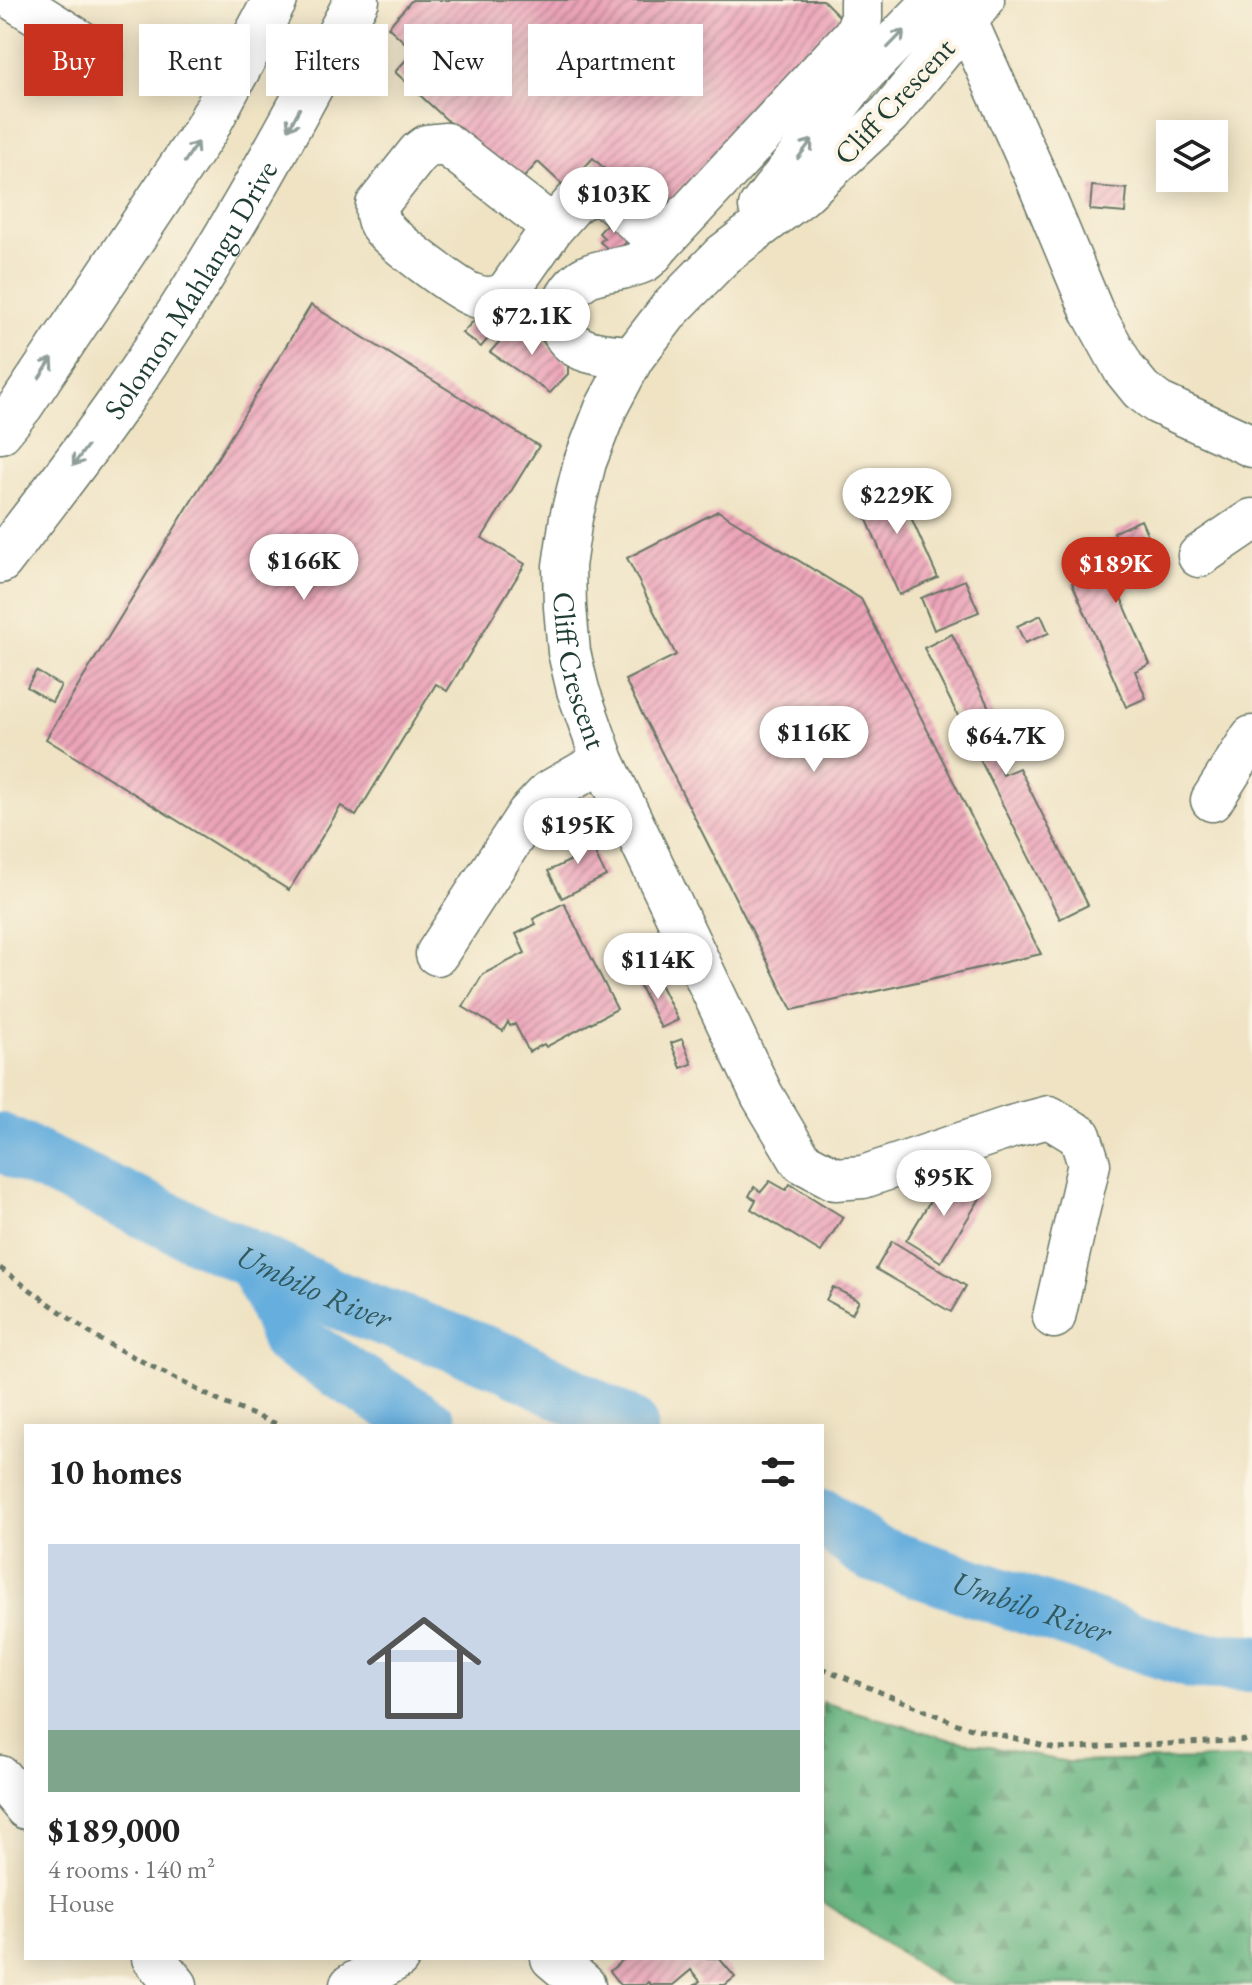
<!DOCTYPE html>
<html lang="en">
<head>
<meta charset="utf-8">
<style>
  :root { --surface:#fff; --page:#f2f2f2; --text:#222; --muted:#767676; --line:#e0e0e0; --accent:#c8321e }
  body { margin:0; font-family:"EB Garamond",serif; background:var(--page); color:var(--text); height:100vh; display:flex; flex-direction:column; font-size:30px; white-space:nowrap }
  * { box-sizing:border-box; margin:0 }
  p { font-size:26px; color:var(--muted) }
  .icon { flex:none; width:44px; height:44px; fill:none; stroke:currentColor; stroke-width:2; stroke-linecap:round; stroke-linejoin:round }
  .map { position:relative; flex:1; overflow:hidden }
  .panel { position:absolute; left:24px; top:1424px; width:800px; height:536px; display:flex; flex-direction:column; background:var(--surface); border-radius:0px; box-shadow:0 4px 20px #0003 }
  .panel>* { flex:none }
  .guide { position:absolute; left:24px; top:24px; width:800px; height:72px; display:flex; gap:16px }
  .tools { position:absolute; left:1156px; top:120px; display:grid; gap:16px }
  .tools a { display:grid; place-items:center; width:72px; height:72px; border-radius:0px; background:var(--surface); box-shadow:0 4px 20px #0003; font-size:40px }
  .price { position:absolute; translate:-50% -68px; padding:0 18px; border-radius:28px; background:#fff; color:#222; font-size:26px; line-height:52px; filter:drop-shadow(0 2px 4px #0008) }
  .price::after { content:''; position:absolute; left:50%; top:48px; width:24px; height:18px; margin-left:-12px; background:inherit; clip-path:polygon(0 0,100% 0,50% 100%) }
  .price.on { background:var(--accent); color:#fff }
  ul { padding:0; list-style:none }
  li { display:grid; align-content:center; gap:16px; height:424px; padding:0 24px }
  li+li { border-top:2px solid var(--line) }
  li span { display:grid; place-items:center; height:248px; border-radius:0px; color:#555 }
  li>.icon { margin-inline-start:auto }
  span .icon { width:144px; height:144px; fill:#fffc; stroke-width:1 }
  li b { font-size:34px }
  h2 { display:flex; justify-content:space-between; align-items:center; height:96px; padding:0 24px; font-size:34px }
  .tag { padding:0 28px; border-radius:0px; background:var(--surface); box-shadow:0 4px 20px #0003; font-size:28px; line-height:72px }
  .tag.on { background:var(--accent); color:#fff }
  .map>svg:first-child { display:block }
  .forest { fill:url(#forest-firs); stroke:#417859; stroke-width:2 }
  .lines { fill:none; stroke-linecap:round; stroke-linejoin:round }
  .river { stroke:#66aedd; stroke-width:58 }
  .building { fill:url(#building-hatch) }
  .minor-casing { stroke:#687766; stroke-width:45 }
  .highway-casing { stroke:#687766; stroke-width:47 }
  .path { stroke:#687766; stroke-width:5; stroke-dasharray:6 6; stroke-linecap:butt }
  .minor { stroke:#fff; stroke-width:42 }
  .highway { stroke:#fff; stroke-width:44 }
  .oneway { stroke:#8f9e9a }
  .labels { text-anchor:middle; dominant-baseline:central; stroke-width:8; stroke-linejoin:round; paint-order:stroke }
  .street-label { font-size:30px; fill:#1f3d34; stroke:#fcf5e5 }
  .water-label { font-size:32px; font-style:italic; fill:#31595e; stroke:#fcf5e5 }
</style>
</head>
<body>
<div class="map">
<svg width="1252" height="1985" viewBox="0 0 1252 1985">
  <defs>
    <pattern id="forest-firs" width="22" height="20" patternUnits="userSpaceOnUse" patternTransform="scale(2)"><rect width="22" height="20" fill="#63b37e"/><path d="M5 1l3.5 6h-7zM16 11l3.5 6h-7z" fill="#519368"/></pattern>
    <pattern id="building-hatch" width="6" height="6" patternUnits="userSpaceOnUse" patternTransform="scale(2)"><rect width="6" height="6" fill="#eca4b9"/><path d="M-1 1l2-2M0 6l6-6M5 7l2-2" fill="none" stroke="#bf8797"/></pattern>
  </defs>
  <rect width="100%" height="100%" fill="#fcf5e5"/>
  <filter id="ink" filterUnits="userSpaceOnUse"><feTurbulence type="fractalNoise" baseFrequency=".0125" numOctaves="2"/><feDisplacementMap in="SourceGraphic" scale="16" xChannelSelector="R" yChannelSelector="G"/><feConvolveMatrix kernelMatrix="1 2 1 2 8 2 1 2 1" color-interpolation-filters="sRGB"/></filter>
  <filter id="wash" filterUnits="userSpaceOnUse"><feTurbulence type="fractalNoise" baseFrequency=".006" numOctaves="4" result="noise"/><feDisplacementMap in="SourceGraphic" scale="32" xChannelSelector="R" yChannelSelector="G"/><feGaussianBlur stdDeviation="1.8" result="paint"/><feColorMatrix in="noise" values="0 0 0 0 0 0 0 0 0 0 0 0 0 0 0 0 0 1.4 0 .05"/><feComposite in="paint" operator="in"/></filter>
  <g filter="url(#wash)">
    <rect width="100%" height="100%" fill="#efe3c4"/>
    <polygon class="forest" points="822,1702 948,1739 1068,1762 1252,1758 1252,1985 949,1985 822,1901"/>
    <g class="lines">
      <g class="river">
        <path id="s1" d="M0,1142L340,1301L506,1362L629,1426"/>
        <polyline points="254,1260 272,1294 290,1339 429,1426"/>
        <path id="s2" d="M822,1517L872,1553L1031,1607L1195,1661L1252,1663"/>
      </g>
    </g>
    <g id="blocks">
      <g class="building">
        <polygon points="412,0 823,0 841,18 663,212 647,197 641,203 593,158 566,188 538,162 517,185 395,72 414,51 388,27"/>
        <polygon points="1092,186 1127,189 1125,213 1090,210"/>
        <polygon points="615,215 629,239 621,248 608,249 600,242 604,238 599,233"/>
        <polygon points="311,305 539,446 482,538 525,564 447,691 436,684 356,816 341,806 289,890 46,739"/>
        <polygon points="481,313 489,314 500,324 481,347 462,333"/>
        <polygon points="519,320 568,364 568,374 550,393 490,352"/>
        <polygon points="893,477 938,578 899,595 856,494"/>
        <polygon points="718,511 861,599 1041,954 792,1010 625,680 676,655 627,558"/>
        <polygon points="1141,520 1153,547 1142,551 1150,568 1115,584 1150,664 1135,671 1146,698 1126,707 1072,583 1088,576 1078,554 1116,537 1114,532"/>
        <polygon points="965,580 979,612 934,630 921,598"/>
        <polygon points="1041,615 1049,633 1025,643 1017,626"/>
        <polygon points="952,634 1013,755 997,763 1003,775 1019,768 1088,905 1060,919 924,648"/>
        <polygon points="36,671 61,686 52,702 27,687"/>
        <polygon points="558,810 571,819 563,831 550,822"/>
        <polygon points="579,821 606,876 562,898 548,871 578,857 568,838"/>
        <polygon points="564,903 617,1009 546,1047 544,1044 529,1052 515,1024 510,1026 508,1022 503,1031 463,1007 483,974 525,953 516,934 536,924 533,919"/>
        <polygon points="655,974 678,1020 661,1028 638,983"/>
        <polygon points="682,1039 692,1064 681,1068 671,1043"/>
        <polygon points="947,1173 982,1195 941,1262 906,1241"/>
        <polygon points="770,1181 786,1190 790,1184 843,1217 821,1252 751,1209 756,1200 749,1196 754,1187 761,1192"/>
        <polygon points="892,1241 966,1286 951,1312 876,1269"/>
        <polygon points="833,1287 859,1301 852,1314 826,1300"/>
        <polygon points="625,1958 719,1958 735,1977 725,1985 695,1985 700,1981 691,1970 673,1985 651,1985 648,1982 645,1985 621,1985 610,1971"/>
      </g>
    </g>
  </g>
  <g filter="url(#ink)">
    <use href="#blocks" fill-opacity="0" stroke="#687766" stroke-width="2"/>
    <g class="lines">
      <defs>
        <g id="minor">
          <polyline points="15,0 102,55"/>
          <path id="s3" d="M983,0L889,114L802,195L723,255L670,309L633,357L606,408L585,462L571,518L564,566L565,607L569,652L578,690L603,761L762,1095L801,1161L835,1179L863,1177L1011,1127L1049,1117L1080,1136L1089,1164L1054,1317"/>
          <polyline points="957,1 1037,179 1092,311 1124,369 1141,390 1158,403 1252,446"/>
          <polyline points="760,207 858,79 935,0"/>
          <path d="M553,227L446,144L427,146L419,152L377,205C376,214 377,221 383,228C393,241 458,290 473,295C485,300 498,299 508,291L553,227L576,201L587,196L597,195L610,199L661,243C656,248 651,257 644,261C613,276 585,262 565,300C560,309 558,320 562,330C574,356 608,355 633,357"/>
          <polyline points="661,243 855,34 861,19 861,0"/>
          <polyline points="1199,556 1252,520"/>
          <polyline points="1212,800 1252,737"/>
          <polyline points="437,954 528,814 549,792 603,761"/>
          <polyline points="0,1777 26,1808"/>
          <polyline points="153,1958 176,1985"/>
          <polyline points="552,1958 584,1985"/>
          <polyline points="351,1985 398,1958"/>
        </g>
        <g id="highway">
          <polyline points="0,431 22,404 206,129 275,0"/>
          <path id="s4" d="M0,561C42,507 84,453 123,397C211,271 285,136 357,0"/>
        </g>
      </defs>
      <use href="#minor" class="minor-casing"/>
      <use href="#highway" class="highway-casing"/>
      <g class="path">
        <polyline points="0,1268 97,1338 221,1402 282,1426"/>
        <polyline points="822,1668 960,1725 1057,1749 1252,1740"/>
      </g>
      <use href="#minor" class="minor"/>
      <use href="#highway" class="highway"/>
    </g>
    <defs><path id="oneway-shaft" d="M-6 0H5M1.5-3L5.5 0L1.5 3" fill="none" stroke-width="1.6" stroke-linecap="round" stroke-linejoin="round" transform="scale(2)"/></defs>
    <g class="oneway">
      <use href="#oneway-shaft" transform="translate(896 39) rotate(-46)"/>
      <use href="#oneway-shaft" transform="translate(294 119) rotate(118)"/>
      <use href="#oneway-shaft" transform="translate(805 149) rotate(-53)"/>
      <use href="#oneway-shaft" transform="translate(191 152) rotate(-57)"/>
      <use href="#oneway-shaft" transform="translate(46 368) rotate(-56)"/>
      <use href="#oneway-shaft" transform="translate(80 456) rotate(126)"/>
    </g>
  </g>
  <g class="labels">
    <g class="street-label">
      <text transform="translate(894 101) rotate(-47)">Cliff Crescent</text>
      <text stroke="none"><textPath href="#s4" startOffset="332">Solomon Mahlangu Drive</textPath></text>
      <text stroke="none"><textPath href="#s3" startOffset="830">Cliff Crescent</textPath></text>
    </g>
    <g class="water-label">
      <text stroke="none"><textPath href="#s1" startOffset="346">Umbilo River</textPath></text>
      <text stroke="none"><textPath href="#s2" startOffset="230">Umbilo River</textPath></text>
    </g>
  </g>
</svg>
<div class="tools">
<a><svg class="icon" aria-label="layers" viewBox="0 0 24 24"><path d="M12 4l9 5-9 5-9-5zM3 14l9 5 9-5"/></svg></a>
</div>
<b class="price" style="left:614px;top:235px">$103K</b>
<b class="price" style="left:532px;top:357px">$72.1K</b>
<b class="price" style="left:897px;top:536px">$229K</b>
<b class="price" style="left:304px;top:602px">$166K</b>
<b class="price on" style="left:1116px;top:605px">$189K</b>
<b class="price" style="left:814px;top:774px">$116K</b>
<b class="price" style="left:1006px;top:777px">$64.7K</b>
<b class="price" style="left:578px;top:866px">$195K</b>
<b class="price" style="left:658px;top:1001px">$114K</b>
<b class="price" style="left:944px;top:1218px">$95K</b>
<div class="guide">
<a class="tag on">Buy</a>
<a class="tag">Rent</a>
<a class="tag">Filters</a>
<a class="tag">New</a>
<a class="tag">Apartment</a>
</div>
<section class="panel">
<h2>10 homes<svg class="icon" aria-label="filters" viewBox="0 0 24 24"><path d="M4 7h16M4 17h16"/><circle cx="9" cy="7" r="2"/><circle cx="15" cy="17" r="2"/></svg></h2>
<ul>
<li><span style="background:linear-gradient(#c9d6e8 75%,#7fa58c 0)"><svg class="icon" aria-label="home" viewBox="0 0 24 24"><path d="M3 11l9-7 9 7M6 9v11h12V9"/></svg></span><div><b>$189,000</b><p>4 rooms · 140 m²</p><p>House</p></div></li>
</ul>
</section>
</div>
</body>
</html>
